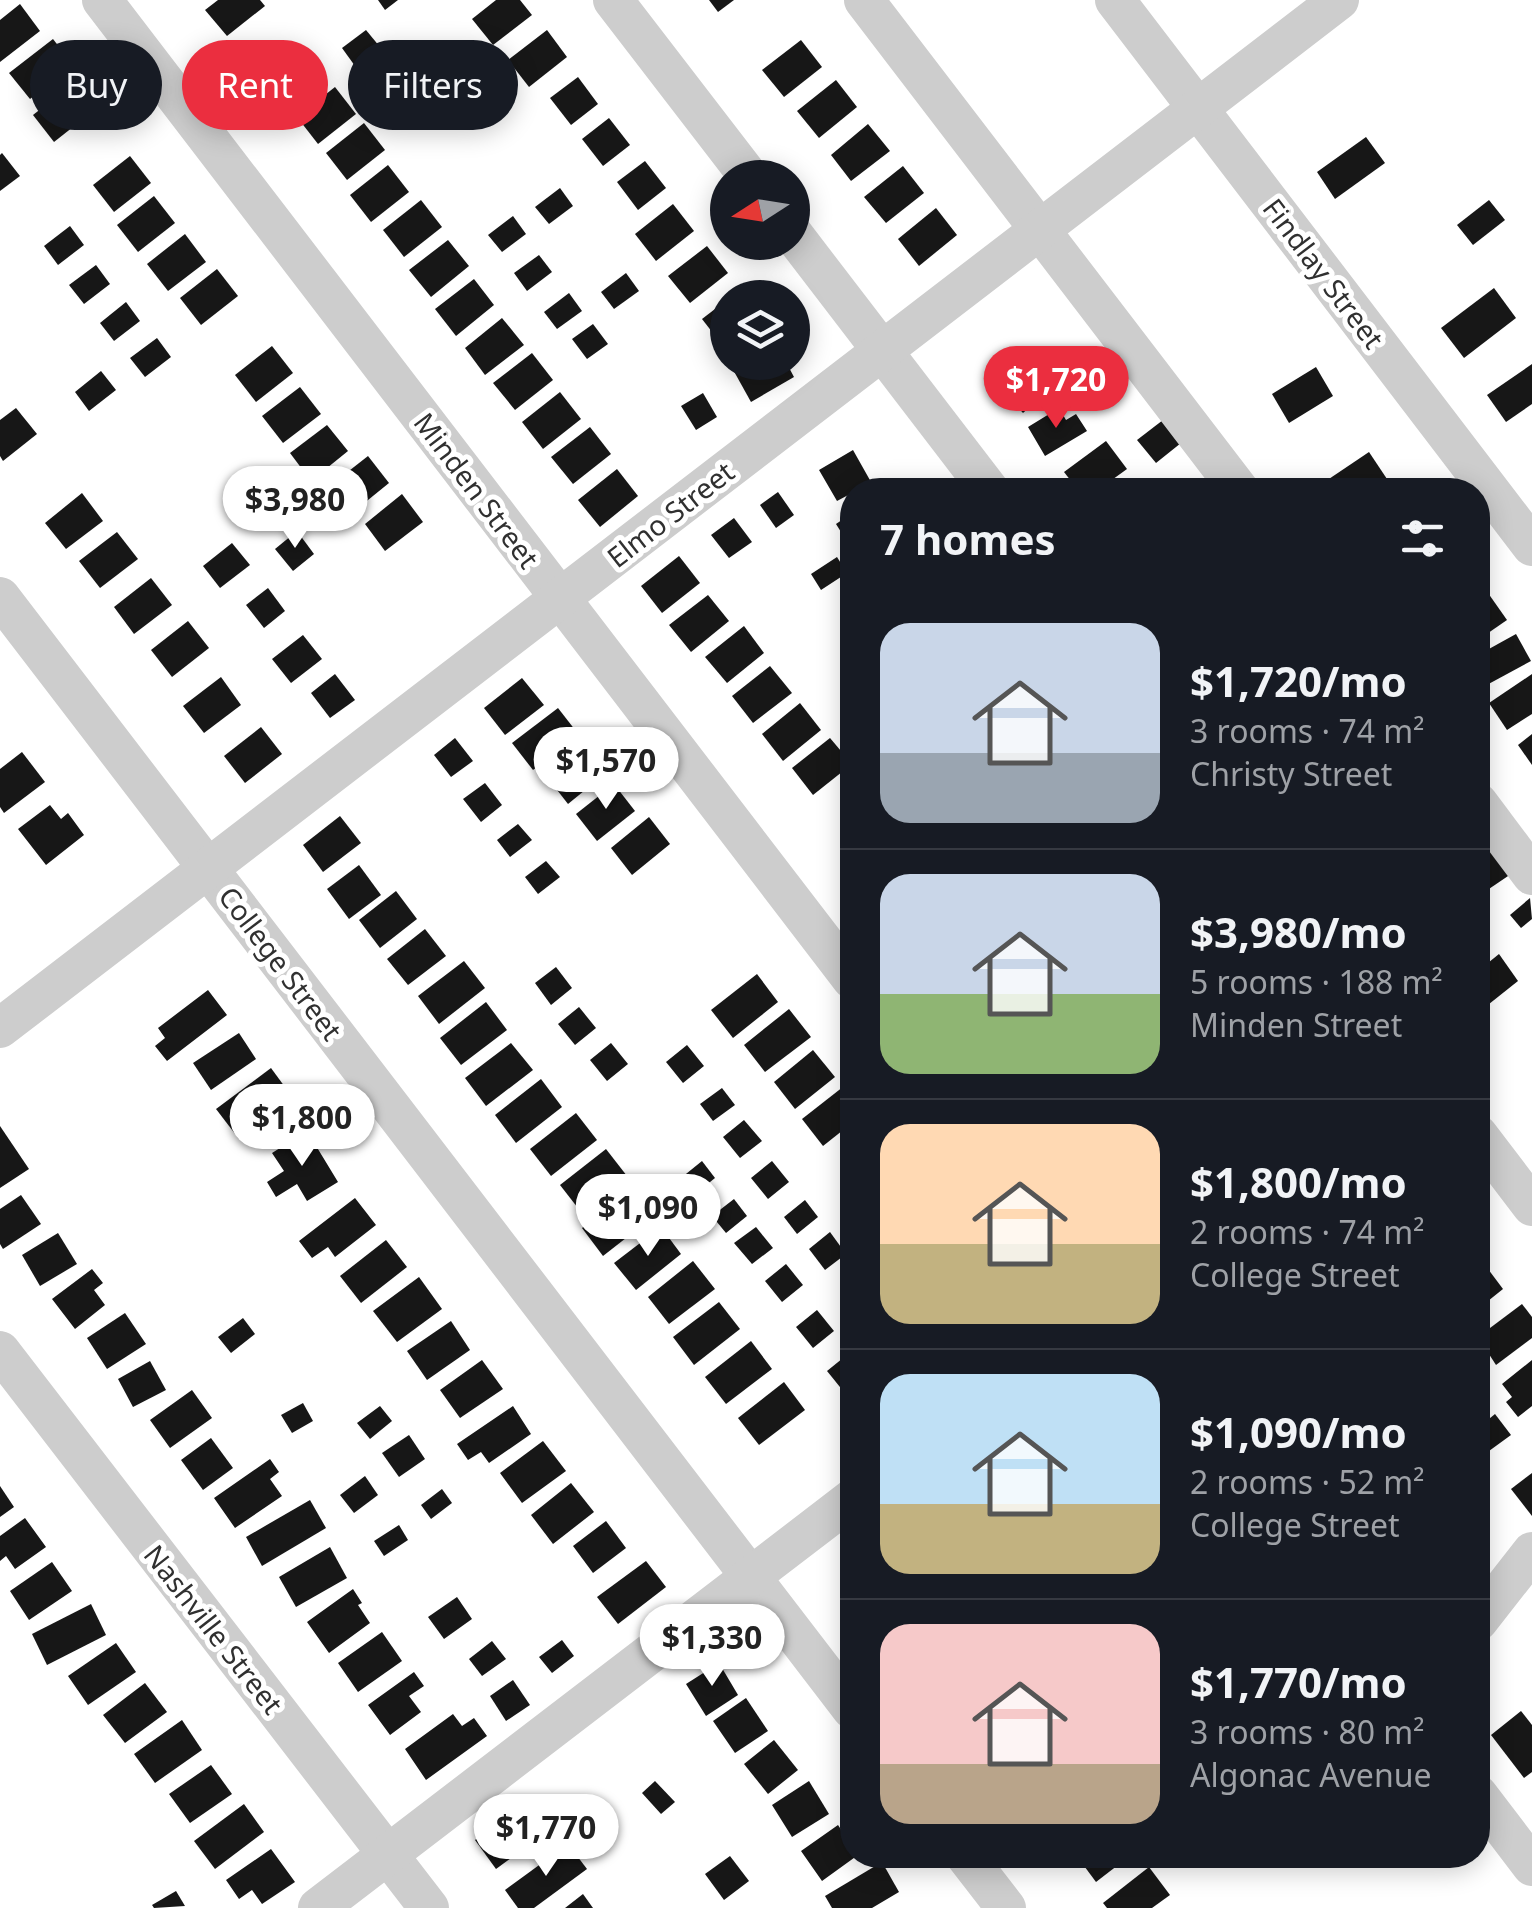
<!DOCTYPE html>
<html lang="en">
<head>
<meta charset="utf-8">
<style>
  :root { --surface:#171b24; --page:#242831; --text:#f1f3f6; --muted:#9ea1a6; --line:#363941; --accent:#eb2e3f }
  body { margin:0; font-family:"Noto Sans",sans-serif; background:var(--page); color:var(--text); height:100vh; display:flex; flex-direction:column; font-size:38px; white-space:nowrap }
  * { box-sizing:border-box; margin:0 }
  p { font-size:32px; color:var(--muted) }
  .icon { flex:none; width:55px; height:55px; fill:none; stroke:currentColor; stroke-width:2; stroke-linecap:round; stroke-linejoin:round }
  .map { position:relative; flex:1; overflow:hidden }
  .side { position:absolute; left:840px; top:478px; width:650px; height:1390px; display:flex; flex-direction:column; background:var(--surface); border-radius:40px; box-shadow:0 5px 25px #0003 }
  .side>* { flex:none }
  .top-card { position:absolute; left:30px; top:40px; width:660px; height:90px; display:flex; gap:20px }
  .needle { width:65px; rotate:258deg }
  .tools { position:absolute; left:710px; top:160px; display:grid; gap:20px }
  .tools a { display:grid; place-items:center; width:100px; height:100px; border-radius:50%; background:var(--surface); box-shadow:0 5px 25px #0003; font-size:50px }
  .price { position:absolute; translate:-50% -85px; padding:0 22px; border-radius:35px; background:#fff; color:#222; font-size:32px; line-height:65px; filter:drop-shadow(0 2px 5px #0008) }
  .price::after { content:''; position:absolute; left:50%; top:60px; width:30px; height:22px; margin-left:-15px; background:inherit; clip-path:polygon(0 0,100% 0,50% 100%) }
  .price.selected { background:var(--accent); color:#fff }
  ul { padding:0; list-style:none }
  li { display:flex; align-items:center; gap:30px; height:250px; padding:0 40px }
  li+li { border-top:2px solid var(--line) }
  li span { display:grid; place-items:center; flex:none; width:280px; height:200px; border-radius:30px; color:#555 }
  li>.icon { margin-inline-start:auto }
  span .icon { width:120px; height:120px; fill:#fffc; stroke-width:1 }
  li b { font-size:42px }
  h2 { display:flex; justify-content:space-between; align-items:center; height:120px; padding:0 40px; font-size:42px }
  .pill { padding:0 35px; border-radius:45px; background:var(--surface); box-shadow:0 5px 25px #0003; font-size:35px; line-height:90px }
  .pill.selected { background:var(--accent); color:#fff }
  .map>svg:first-child { display:block }
  .building { fill:#171717 }
  .lines { fill:none; stroke-linecap:round; stroke-linejoin:round }
  .minor { stroke:#cdcdcd; stroke-width:40 }
  .labels { text-anchor:middle; dominant-baseline:central; stroke-width:10; stroke-linejoin:round; paint-order:stroke }
  .street-label { font-size:28px; fill:#303030; stroke:#fff }
</style>
</head>
<body>
<div class="map">
<svg width="1532" height="1908" viewBox="0 0 1532 1908">
  <rect width="100%" height="100%" fill="#fff"/>
  <g class="building">
    <polygon points="218,0 260,0 265,6 227,36 205,10"/>
    <polygon points="378,0 398,0 385,10"/>
    <polygon points="496,0 520,0 532,15 493,45 472,19"/>
    <polygon points="709,0 734,0 718,12"/>
    <polygon points="20,4 40,31 0,62 0,20"/>
    <polygon points="366,30 380,47 355,66 342,48"/>
    <polygon points="547,30 567,57 529,87 508,60"/>
    <polygon points="53,39 74,66 30,99 9,73"/>
    <polygon points="801,40 822,67 784,97 762,70"/>
    <polygon points="305,49 326,76 287,106 266,79"/>
    <polygon points="578,77 598,104 571,125 550,98"/>
    <polygon points="836,80 857,107 819,138 797,111"/>
    <polygon points="76,81 97,108 54,142 33,115"/>
    <polygon points="335,87 356,114 318,144 297,117"/>
    <polygon points="609,118 630,145 603,166 582,139"/>
    <polygon points="364,123 385,150 347,180 326,153"/>
    <polygon points="868,124 890,151 851,181 831,155"/>
    <polygon points="1366,137 1385,163 1335,199 1317,172"/>
    <polygon points="2,153 20,176 0,191 0,155"/>
    <polygon points="130,156 151,183 114,212 93,185"/>
    <polygon points="645,161 666,188 638,210 617,182"/>
    <polygon points="388,165 409,192 371,222 350,195"/>
    <polygon points="903,166 924,193 886,223 864,197"/>
    <polygon points="560,188 573,206 549,224 535,207"/>
    <polygon points="154,196 175,223 138,252 117,225"/>
    <polygon points="421,200 442,227 404,257 383,230"/>
    <polygon points="1489,200 1505,220 1473,245 1457,225"/>
    <polygon points="673,204 694,231 656,261 635,234"/>
    <polygon points="936,208 957,235 919,266 898,239"/>
    <polygon points="513,216 526,234 502,252 488,235"/>
    <polygon points="70,226 84,245 58,265 44,246"/>
    <polygon points="185,234 206,262 168,291 147,264"/>
    <polygon points="448,240 469,266 431,297 409,270"/>
    <polygon points="707,246 728,273 690,303 668,276"/>
    <polygon points="539,255 552,272 527,291 514,273"/>
    <polygon points="96,265 110,284 84,304 69,285"/>
    <polygon points="217,269 238,296 201,325 180,298"/>
    <polygon points="626,273 639,291 614,309 601,292"/>
    <polygon points="474,279 494,305 456,336 435,309"/>
    <polygon points="1494,288 1516,318 1464,358 1441,328"/>
    <polygon points="569,293 582,311 557,329 544,312"/>
    <polygon points="728,299 728,342 723,346 702,319"/>
    <polygon points="126,302 140,321 114,341 100,323"/>
    <polygon points="502,318 524,345 485,375 465,348"/>
    <polygon points="593,324 608,344 587,359 572,339"/>
    <polygon points="157,338 171,357 145,377 130,358"/>
    <polygon points="272,346 293,373 256,402 235,375"/>
    <polygon points="532,353 553,380 515,410 493,383"/>
    <polygon points="1035,354 1058,381 1023,413 999,386"/>
    <polygon points="737,362 786,362 794,377 751,402 731,366"/>
    <polygon points="1532,364 1532,404 1506,422 1487,395"/>
    <polygon points="1316,367 1333,396 1289,423 1272,394"/>
    <polygon points="101,371 116,390 89,411 75,392"/>
    <polygon points="300,387 321,414 283,443 262,416"/>
    <polygon points="560,392 581,419 543,449 522,422"/>
    <polygon points="703,393 717,417 696,430 681,406"/>
    <polygon points="16,408 37,434 3,461 0,456 0,420"/>
    <polygon points="1059,408 1066,420 1076,414 1087,431 1045,456 1028,427"/>
    <polygon points="1163,420 1181,443 1156,463 1137,440"/>
    <polygon points="327,425 348,451 311,481 290,453"/>
    <polygon points="590,427 611,454 573,484 551,457"/>
    <polygon points="1106,441 1127,469 1098,490 1078,490 1064,472"/>
    <polygon points="853,450 871,482 857,490 852,490 852,493 837,501 819,470"/>
    <polygon points="1369,452 1387,479 1371,490 1320,490 1317,487"/>
    <polygon points="368,456 389,483 352,513 331,485"/>
    <polygon points="617,469 638,496 600,527 578,500"/>
    <polygon points="267,491 284,514 263,531 245,508"/>
    <polygon points="778,492 794,515 776,528 760,505"/>
    <polygon points="82,493 103,521 66,549 45,523"/>
    <polygon points="402,494 423,522 385,551 365,524"/>
    <polygon points="852,513 852,536 846,540 836,524"/>
    <polygon points="734,518 752,542 729,558 711,535"/>
    <polygon points="297,531 314,554 293,571 275,549"/>
    <polygon points="117,532 138,559 100,588 79,561"/>
    <polygon points="232,543 250,565 220,588 203,566"/>
    <polygon points="679,556 700,583 662,613 641,586"/>
    <polygon points="837,557 847,573 821,590 811,574"/>
    <polygon points="151,578 172,605 134,634 114,607"/>
    <polygon points="268,588 285,611 264,628 246,605"/>
    <polygon points="1488,593 1507,620 1478,640 1478,600"/>
    <polygon points="708,595 729,621 691,652 669,625"/>
    <polygon points="188,621 209,648 172,677 151,650"/>
    <polygon points="744,626 764,653 727,683 705,657"/>
    <polygon points="1516,634 1531,661 1483,687 1478,677 1478,655"/>
    <polygon points="303,635 322,659 291,683 272,659"/>
    <polygon points="770,666 792,693 753,723 732,696"/>
    <polygon points="335,674 355,700 330,718 311,693"/>
    <polygon points="1532,674 1532,714 1507,730 1489,703"/>
    <polygon points="221,677 241,705 204,733 183,706"/>
    <polygon points="522,678 544,705 505,735 484,708"/>
    <polygon points="800,703 821,730 783,761 762,734"/>
    <polygon points="558,708 579,735 533,770 512,743"/>
    <polygon points="261,727 282,754 245,783 224,756"/>
    <polygon points="1532,734 1532,765 1518,745"/>
    <polygon points="455,738 473,761 451,777 434,755"/>
    <polygon points="830,738 852,764 813,795 792,768"/>
    <polygon points="585,746 606,773 568,804 547,777"/>
    <polygon points="22,752 45,782 4,813 0,807 0,769"/>
    <polygon points="485,783 502,805 481,822 463,799"/>
    <polygon points="614,784 635,811 597,841 576,814"/>
    <polygon points="50,805 61,819 68,813 84,835 46,865 18,829"/>
    <polygon points="340,816 361,843 323,872 303,845"/>
    <polygon points="649,817 670,844 632,875 611,848"/>
    <polygon points="518,824 532,840 510,857 497,840"/>
    <polygon points="1493,847 1511,874 1483,893 1478,884 1478,858"/>
    <polygon points="546,861 560,877 538,894 525,877"/>
    <polygon points="359,865 381,895 349,919 327,889"/>
    <polygon points="396,891 417,919 380,948 359,920"/>
    <polygon points="1530,898 1532,919 1521,928 1510,915"/>
    <polygon points="1478,925 1487,938 1478,945"/>
    <polygon points="425,929 446,956 408,985 387,959"/>
    <polygon points="1499,954 1518,981 1479,1012 1478,971"/>
    <polygon points="464,961 485,988 439,1024 418,996"/>
    <polygon points="556,967 572,988 551,1005 535,983"/>
    <polygon points="757,974 778,1002 733,1038 711,1010"/>
    <polygon points="208,990 227,1015 167,1061 155,1046 165,1038 158,1028"/>
    <polygon points="486,1002 507,1030 461,1065 440,1038"/>
    <polygon points="579,1007 596,1028 575,1045 558,1024"/>
    <polygon points="789,1009 811,1037 765,1072 744,1045"/>
    <polygon points="239,1033 256,1059 211,1090 193,1063"/>
    <polygon points="511,1043 533,1070 486,1106 465,1078"/>
    <polygon points="611,1043 628,1064 607,1081 590,1060"/>
    <polygon points="687,1045 704,1066 683,1083 666,1062"/>
    <polygon points="813,1050 835,1077 795,1109 774,1082"/>
    <polygon points="271,1068 293,1098 239,1139 216,1109"/>
    <polygon points="541,1079 562,1107 516,1143 495,1115"/>
    <polygon points="848,1083 852,1089 852,1123 823,1146 802,1119"/>
    <polygon points="722,1088 735,1105 713,1121 700,1104"/>
    <polygon points="576,1113 597,1140 551,1176 530,1149"/>
    <polygon points="744,1120 762,1141 740,1158 723,1137"/>
    <polygon points="0,1126 29,1169 0,1188"/>
    <polygon points="307,1131 338,1182 307,1201 297,1184 276,1197 267,1182 284,1171 272,1153"/>
    <polygon points="606,1149 627,1176 581,1212 560,1185"/>
    <polygon points="702,1161 715,1178 694,1195 681,1178"/>
    <polygon points="772,1161 789,1182 768,1199 751,1178"/>
    <polygon points="628,1193 649,1220 603,1256 582,1228"/>
    <polygon points="21,1195 41,1224 3,1249 0,1244 0,1209"/>
    <polygon points="355,1198 376,1225 335,1257 328,1247 312,1258 299,1241"/>
    <polygon points="734,1199 747,1216 726,1233 712,1216"/>
    <polygon points="805,1200 818,1217 797,1234 784,1217"/>
    <polygon points="661,1227 681,1254 636,1290 614,1263"/>
    <polygon points="756,1227 773,1248 752,1264 734,1243"/>
    <polygon points="830,1232 846,1254 825,1270 809,1249"/>
    <polygon points="58,1233 77,1264 40,1286 22,1255"/>
    <polygon points="386,1240 407,1267 361,1303 340,1276"/>
    <polygon points="693,1261 715,1289 669,1324 648,1297"/>
    <polygon points="1482,1261 1503,1289 1478,1309 1478,1264"/>
    <polygon points="786,1264 803,1285 782,1302 765,1281"/>
    <polygon points="92,1269 103,1283 94,1290 105,1305 75,1329 52,1299"/>
    <polygon points="419,1277 442,1309 397,1342 373,1311"/>
    <polygon points="719,1302 740,1329 694,1365 673,1337"/>
    <polygon points="1522,1304 1532,1317 1532,1338 1496,1365 1478,1337"/>
    <polygon points="817,1310 834,1331 813,1348 796,1327"/>
    <polygon points="125,1313 146,1344 107,1369 87,1338"/>
    <polygon points="243,1318 255,1334 231,1353 218,1337"/>
    <polygon points="451,1321 470,1350 427,1380 407,1351"/>
    <polygon points="751,1341 772,1369 726,1404 705,1377"/>
    <polygon points="848,1354 852,1360 852,1385 844,1392 827,1371"/>
    <polygon points="482,1360 503,1389 460,1418 440,1390"/>
    <polygon points="1532,1360 1532,1406 1518,1417 1506,1402 1512,1397 1502,1384"/>
    <polygon points="150,1361 166,1390 133,1407 118,1379"/>
    <polygon points="784,1382 805,1410 759,1445 738,1418"/>
    <polygon points="192,1390 212,1418 170,1448 150,1420"/>
    <polygon points="303,1403 313,1421 292,1433 281,1415"/>
    <polygon points="380,1406 392,1421 370,1439 357,1423"/>
    <polygon points="513,1406 531,1434 489,1463 481,1452 468,1460 457,1444"/>
    <polygon points="1495,1414 1511,1435 1489,1451 1478,1436 1478,1428"/>
    <polygon points="409,1435 425,1459 399,1477 382,1453"/>
    <polygon points="211,1438 233,1468 203,1490 181,1460"/>
    <polygon points="543,1441 566,1471 522,1503 500,1473"/>
    <polygon points="270,1459 279,1472 270,1479 282,1496 235,1528 214,1498"/>
    <polygon points="1532,1473 1532,1516 1511,1489"/>
    <polygon points="365,1476 378,1495 354,1513 340,1495"/>
    <polygon points="571,1483 594,1512 553,1544 531,1515"/>
    <polygon points="0,1486 14,1507 0,1517"/>
    <polygon points="442,1489 452,1503 431,1519 421,1505"/>
    <polygon points="310,1500 326,1528 262,1566 246,1537"/>
    <polygon points="25,1518 46,1547 15,1569 6,1556 0,1561 0,1536"/>
    <polygon points="606,1521 626,1548 593,1573 573,1546"/>
    <polygon points="399,1525 408,1540 384,1556 374,1541"/>
    <polygon points="330,1547 347,1578 296,1607 279,1577"/>
    <polygon points="646,1561 666,1587 618,1624 597,1597"/>
    <polygon points="52,1562 72,1591 29,1620 10,1591"/>
    <polygon points="353,1589 362,1603 358,1605 370,1623 329,1653 307,1622"/>
    <polygon points="457,1597 472,1619 444,1639 428,1617"/>
    <polygon points="91,1604 106,1635 47,1665 32,1634"/>
    <polygon points="382,1632 402,1661 358,1692 338,1663"/>
    <polygon points="562,1640 574,1656 552,1673 539,1657"/>
    <polygon points="492,1641 506,1659 482,1676 469,1659"/>
    <polygon points="116,1643 136,1672 88,1705 68,1676"/>
    <polygon points="719,1663 738,1695 706,1716 686,1684"/>
    <polygon points="414,1672 424,1686 409,1696 421,1712 390,1735 368,1705"/>
    <polygon points="513,1680 530,1705 506,1721 490,1696"/>
    <polygon points="145,1683 167,1712 125,1743 103,1715"/>
    <polygon points="746,1698 768,1731 735,1753 713,1721"/>
    <polygon points="1521,1711 1532,1725 1532,1772 1524,1778 1491,1735"/>
    <polygon points="453,1714 462,1726 474,1718 487,1736 426,1780 405,1749"/>
    <polygon points="182,1720 202,1750 155,1783 134,1754"/>
    <polygon points="774,1740 798,1770 768,1794 744,1764"/>
    <polygon points="211,1765 232,1794 190,1823 169,1794"/>
    <polygon points="655,1781 675,1802 661,1814 642,1793"/>
    <polygon points="809,1781 829,1814 792,1837 772,1805"/>
    <polygon points="244,1804 264,1832 215,1869 194,1841"/>
    <polygon points="507,1816 529,1845 496,1869 475,1840"/>
    <polygon points="838,1825 852,1846 852,1855 858,1855 822,1881 801,1851"/>
    <polygon points="568,1844 587,1869 534,1908 518,1908 505,1890"/>
    <polygon points="271,1849 295,1882 262,1904 252,1890 239,1899 226,1880"/>
    <polygon points="1076,1855 1131,1855 1096,1882"/>
    <polygon points="730,1856 749,1881 724,1900 705,1874"/>
    <polygon points="882,1862 899,1892 872,1908 832,1908 825,1896"/>
    <polygon points="1149,1867 1170,1895 1152,1908 1107,1908 1103,1903"/>
    <polygon points="176,1891 185,1906 154,1908 152,1905"/>
    <polygon points="583,1894 593,1908 565,1908"/>
  </g>
  <g class="lines">
    <g class="minor">
      <polyline points="102,0 852,979"/>
      <polyline points="613,0 750,178"/>
      <polyline points="864,0 1239,490"/>
      <polyline points="1115,0 1532,546"/>
      <polyline points="792,233 989,490"/>
      <polyline points="0,597 852,1709"/>
      <polyline points="1478,803 1532,875"/>
      <polyline points="0,1028 1339,0"/>
      <polyline points="1478,1135 1532,1206"/>
      <polyline points="0,1351 429,1908"/>
      <polyline points="1478,1621 1532,1552"/>
      <polyline points="1478,1795 1532,1866"/>
      <polyline points="965,1855 1006,1908"/>
      <polyline points="318,1908 852,1499"/>
    </g>
  </g>
  <g class="labels">
    <g class="street-label">
      <text transform="translate(1324 273) rotate(53)">Findlay Street</text>
      <text transform="translate(477 490) rotate(53)">Minden Street</text>
      <text transform="translate(670 514) rotate(-38)">Elmo Street</text>
      <text transform="translate(281 963) rotate(53)">College Street</text>
      <text transform="translate(214 1629) rotate(52)">Nashville Street</text>
    </g>
  </g>
</svg>
<div class="tools">
<a><svg class="needle" viewBox="-14 -14 28 28"><path d="M0-13l5 13h-10z" fill="#e53935"/><path d="M0 13l5-13h-10z" fill="#9ea1a6"/></svg></a>
<a><svg class="icon" aria-label="layers" viewBox="0 0 24 24"><path d="M12 4l9 5-9 5-9-5zM3 14l9 5 9-5"/></svg></a>
</div>
<b class="price selected" style="left:1056px;top:431px">$1,720</b>
<b class="price" style="left:295px;top:551px">$3,980</b>
<b class="price" style="left:606px;top:812px">$1,570</b>
<b class="price" style="left:302px;top:1169px">$1,800</b>
<b class="price" style="left:648px;top:1259px">$1,090</b>
<b class="price" style="left:712px;top:1689px">$1,330</b>
<b class="price" style="left:546px;top:1879px">$1,770</b>
<div class="top-card">
<a class="pill">Buy</a>
<a class="pill selected">Rent</a>
<a class="pill">Filters</a>
</div>
<section class="side">
<h2>7 homes<svg class="icon" aria-label="filters" viewBox="0 0 24 24"><path d="M4 7h16M4 17h16"/><circle cx="9" cy="7" r="2"/><circle cx="15" cy="17" r="2"/></svg></h2>
<ul>
<li><span style="background:linear-gradient(#c9d6e8 65%,#9aa5b1 0)"><svg class="icon" aria-label="home" viewBox="0 0 24 24"><path d="M3 11l9-7 9 7M6 9v11h12V9"/></svg></span><div><b>$1,720/mo</b><p>3 rooms · 74 m²</p><p>Christy Street</p></div></li>
<li><span style="background:linear-gradient(#c9d6e8 60%,#8fb573 0)"><svg class="icon" aria-label="home" viewBox="0 0 24 24"><path d="M3 11l9-7 9 7M6 9v11h12V9"/></svg></span><div><b>$3,980/mo</b><p>5 rooms · 188 m²</p><p>Minden Street</p></div></li>
<li><span style="background:linear-gradient(#ffd9b3 60%,#c2b280 0)"><svg class="icon" aria-label="home" viewBox="0 0 24 24"><path d="M3 11l9-7 9 7M6 9v11h12V9"/></svg></span><div><b>$1,800/mo</b><p>2 rooms · 74 m²</p><p>College Street</p></div></li>
<li><span style="background:linear-gradient(#bfe0f5 65%,#c2b280 0)"><svg class="icon" aria-label="home" viewBox="0 0 24 24"><path d="M3 11l9-7 9 7M6 9v11h12V9"/></svg></span><div><b>$1,090/mo</b><p>2 rooms · 52 m²</p><p>College Street</p></div></li>
<li><span style="background:linear-gradient(#f6c9c9 70%,#b9a48a 0)"><svg class="icon" aria-label="home" viewBox="0 0 24 24"><path d="M3 11l9-7 9 7M6 9v11h12V9"/></svg></span><div><b>$1,770/mo</b><p>3 rooms · 80 m²</p><p>Algonac Avenue</p></div></li>
</ul>
</section>
</div>
</body>
</html>
